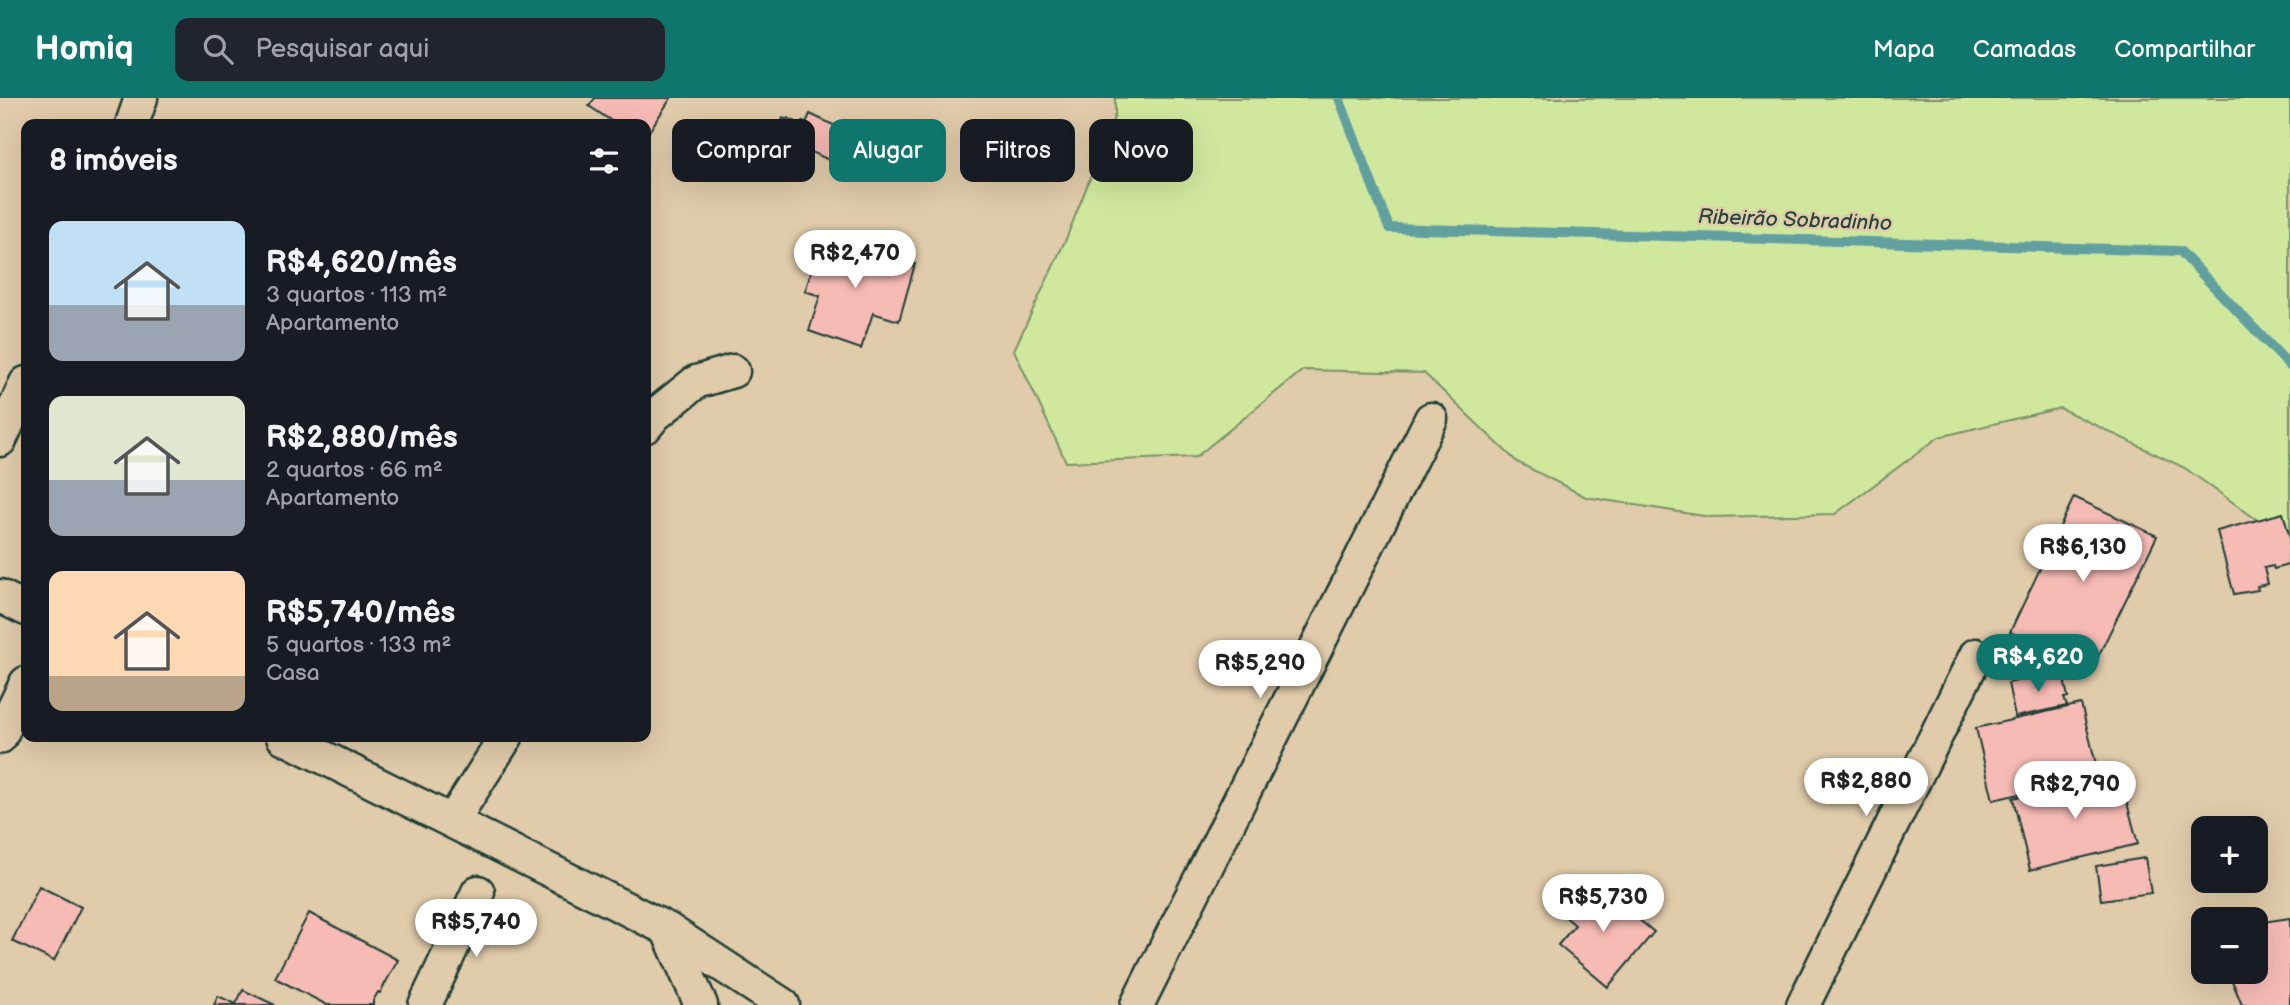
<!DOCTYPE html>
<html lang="pt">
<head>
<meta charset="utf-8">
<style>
  :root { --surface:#171b24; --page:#20242c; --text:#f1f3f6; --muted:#9ea1a6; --accent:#0f766e }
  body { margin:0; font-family:"Balsamiq Sans",sans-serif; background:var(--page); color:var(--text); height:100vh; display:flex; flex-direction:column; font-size:26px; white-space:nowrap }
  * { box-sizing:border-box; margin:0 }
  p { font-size:23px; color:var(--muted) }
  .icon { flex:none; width:38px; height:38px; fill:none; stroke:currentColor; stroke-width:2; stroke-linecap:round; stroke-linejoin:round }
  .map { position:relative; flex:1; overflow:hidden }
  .details { position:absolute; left:21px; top:21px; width:630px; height:623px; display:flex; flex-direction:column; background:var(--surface); border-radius:14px; box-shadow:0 7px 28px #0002 }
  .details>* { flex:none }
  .banner { position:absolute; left:672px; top:21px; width:665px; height:63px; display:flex; gap:14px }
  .tools { position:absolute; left:2191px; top:718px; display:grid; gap:14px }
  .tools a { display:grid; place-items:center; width:77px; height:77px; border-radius:14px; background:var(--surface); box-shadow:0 7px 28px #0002; font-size:35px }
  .price { position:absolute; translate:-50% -60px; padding:0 16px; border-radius:24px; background:#fff; color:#222; font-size:23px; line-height:46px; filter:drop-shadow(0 2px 4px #0008) }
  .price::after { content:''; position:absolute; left:50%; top:42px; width:21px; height:16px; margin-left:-10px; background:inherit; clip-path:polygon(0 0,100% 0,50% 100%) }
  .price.selected { background:var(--accent); color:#fff }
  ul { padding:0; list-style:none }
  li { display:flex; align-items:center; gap:21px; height:175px; padding:0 28px }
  li span { display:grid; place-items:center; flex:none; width:196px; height:140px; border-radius:14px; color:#555 }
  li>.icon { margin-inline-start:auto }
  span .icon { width:84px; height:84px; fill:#fffc; stroke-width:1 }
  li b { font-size:30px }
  h2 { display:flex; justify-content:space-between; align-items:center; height:84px; padding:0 28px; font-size:30px }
  .pill { padding:0 24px; border-radius:14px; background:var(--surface); box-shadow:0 7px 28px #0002; font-size:24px; line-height:63px }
  .pill.selected { background:var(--accent); color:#fff }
  header { display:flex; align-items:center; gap:42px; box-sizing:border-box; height:98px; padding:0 35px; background:var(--accent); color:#fff }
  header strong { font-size:33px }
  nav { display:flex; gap:38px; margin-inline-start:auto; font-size:24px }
  .search { width:490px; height:63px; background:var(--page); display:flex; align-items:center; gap:18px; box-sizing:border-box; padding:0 24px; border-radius:14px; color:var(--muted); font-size:26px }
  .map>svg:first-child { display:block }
  .green { fill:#d0e89e; stroke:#789269; stroke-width:2 }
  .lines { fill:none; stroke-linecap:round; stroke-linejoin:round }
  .stream { stroke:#629f9f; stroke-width:10 }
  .building { fill:#f7bbb5; stroke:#1f3d34; stroke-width:2 }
  .street-casing { stroke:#1f3d34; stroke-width:37 }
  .street { stroke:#e0cbaa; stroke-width:32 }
  .labels { text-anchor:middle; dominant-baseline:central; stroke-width:5; stroke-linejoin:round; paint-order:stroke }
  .water-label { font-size:21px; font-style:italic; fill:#25453d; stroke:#e0cbaa }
</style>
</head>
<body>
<header>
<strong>Homiq</strong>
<div class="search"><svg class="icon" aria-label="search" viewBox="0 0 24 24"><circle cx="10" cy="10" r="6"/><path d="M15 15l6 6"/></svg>Pesquisar aqui</div>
<nav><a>Mapa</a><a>Camadas</a><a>Compartilhar</a></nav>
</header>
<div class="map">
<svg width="2290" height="907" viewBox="0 0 2290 907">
  <rect width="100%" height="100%" fill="#e0cbaa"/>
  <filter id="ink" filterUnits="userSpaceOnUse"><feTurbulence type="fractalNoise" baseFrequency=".0143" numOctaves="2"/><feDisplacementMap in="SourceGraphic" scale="14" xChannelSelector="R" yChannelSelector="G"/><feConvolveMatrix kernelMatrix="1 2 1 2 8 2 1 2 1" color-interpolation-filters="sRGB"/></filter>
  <g filter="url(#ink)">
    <polygon class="green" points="1115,0 2290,0 2290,448 2285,442 2185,370 2060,310 1939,339 1835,416 1710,419 1586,399 1517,364 1424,275 1303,272 1196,359 1066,364 1014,252 1066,141 1115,17"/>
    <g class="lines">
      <polyline class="stream" points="1339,0 1389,130 2180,153 2290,268"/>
    </g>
    <g class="building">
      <polygon points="595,0 671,0 646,38 646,26 616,26 589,8"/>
      <polygon points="810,16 844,32 829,62 796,47 799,39 779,29 783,20 787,22 788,20 802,27 803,23 806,25"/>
      <polygon points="823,137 915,166 899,223 873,215 861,251 809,233 820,198 805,193"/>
      <polygon points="2074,399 2157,438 2091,573 2010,534"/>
      <polygon points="2283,415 2290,440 2288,467 2274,471 2273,468 2264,470 2268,486 2257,488 2258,492 2234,496 2217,433"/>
      <polygon points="2062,573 2068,599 2064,600 2067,608 2015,619 2008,585"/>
      <polygon points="2081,606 2099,678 1993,702 1976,630"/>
      <polygon points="2119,675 2138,746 2030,772 2013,700"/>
      <polygon points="2145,760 2151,795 2101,802 2096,768"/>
      <polygon points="1586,785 1598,795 1602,791 1654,834 1608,889 1558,847 1575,827 1561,815"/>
      <polygon points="39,788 81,809 54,863 12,843"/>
      <polygon points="309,815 398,862 380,895 378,894 373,903 373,907 327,907 275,880"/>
      <polygon points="2290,820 2290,907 2242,907 2228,873 2256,873 2256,825"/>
      <polygon points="243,892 275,907 214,907 218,898 236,906"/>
    </g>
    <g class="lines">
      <defs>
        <g id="street">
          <polyline points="132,26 141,0"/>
          <polyline points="646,328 655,317 696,284 733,273"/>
          <polyline points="0,342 26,285"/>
          <polyline points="0,498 26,511"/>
          <polyline points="0,639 26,585"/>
          <polyline points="283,639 667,831 783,907"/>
          <polyline points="453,722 506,639"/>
          <polyline points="667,831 701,907"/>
          <polyline points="425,907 478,794"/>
          <polyline points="1137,907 1431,321"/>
          <polyline points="1803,907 1976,557"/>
        </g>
      </defs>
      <use href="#street" class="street-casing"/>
      <use href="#street" class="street"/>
    </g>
  </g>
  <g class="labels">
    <g class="water-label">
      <text transform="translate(1795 122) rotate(2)">Ribeirão Sobradinho</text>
    </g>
  </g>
</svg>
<div class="tools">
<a>+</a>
<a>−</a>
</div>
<b class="price" style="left:855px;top:192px">R$2,470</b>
<b class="price" style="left:2083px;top:486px">R$6,130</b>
<b class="price selected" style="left:2038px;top:596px">R$4,620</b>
<b class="price" style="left:1260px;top:602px">R$5,290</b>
<b class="price" style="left:1866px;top:720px">R$2,880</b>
<b class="price" style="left:2075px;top:723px">R$2,790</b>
<b class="price" style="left:1603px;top:836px">R$5,730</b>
<b class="price" style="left:476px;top:861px">R$5,740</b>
<div class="banner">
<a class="pill">Comprar</a>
<a class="pill selected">Alugar</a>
<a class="pill">Filtros</a>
<a class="pill">Novo</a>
</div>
<section class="details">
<h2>8 imóveis<svg class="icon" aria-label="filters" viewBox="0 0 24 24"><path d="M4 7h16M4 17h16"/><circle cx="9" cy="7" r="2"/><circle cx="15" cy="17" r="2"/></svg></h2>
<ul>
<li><span style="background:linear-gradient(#bfe0f5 60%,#9aa5b1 0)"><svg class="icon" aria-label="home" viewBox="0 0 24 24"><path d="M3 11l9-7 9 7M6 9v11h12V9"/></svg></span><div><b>R$4,620/mês</b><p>3 quartos · 113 m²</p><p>Apartamento</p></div></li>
<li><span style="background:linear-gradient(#dfe7d0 60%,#9aa5b1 0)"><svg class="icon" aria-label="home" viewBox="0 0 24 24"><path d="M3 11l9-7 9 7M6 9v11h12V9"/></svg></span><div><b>R$2,880/mês</b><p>2 quartos · 66 m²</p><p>Apartamento</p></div></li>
<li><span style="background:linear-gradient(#ffd9b3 75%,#b9a48a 0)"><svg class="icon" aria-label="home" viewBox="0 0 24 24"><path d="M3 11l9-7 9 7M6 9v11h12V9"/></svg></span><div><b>R$5,740/mês</b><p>5 quartos · 133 m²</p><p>Casa</p></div></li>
</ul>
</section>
</div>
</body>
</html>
